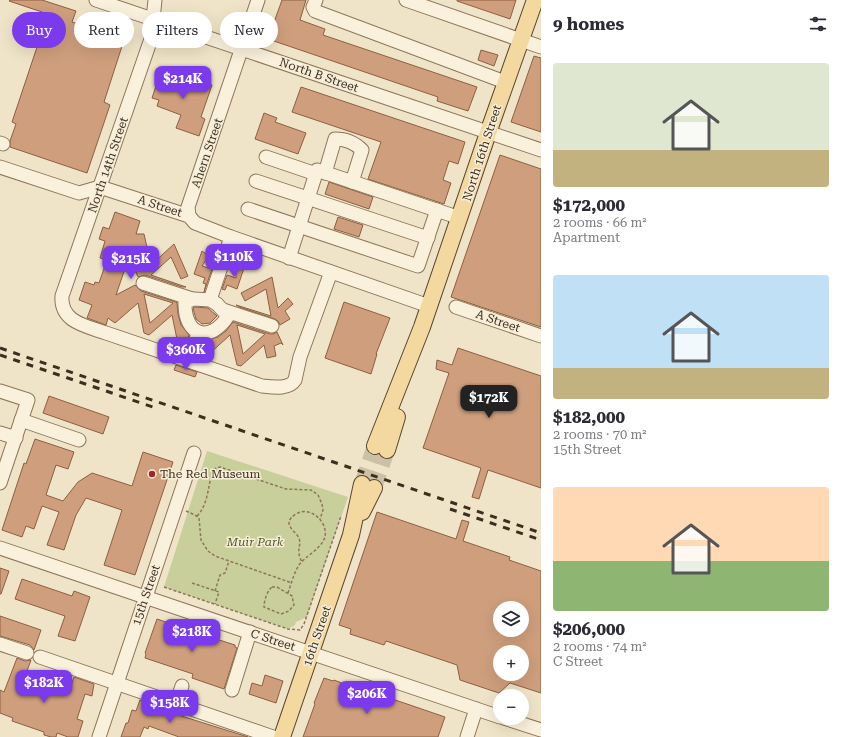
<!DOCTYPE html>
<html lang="en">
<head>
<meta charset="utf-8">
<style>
  :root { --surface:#fff; --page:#f2f2f3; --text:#2b2b33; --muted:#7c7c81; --accent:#7c3aed }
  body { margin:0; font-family:"Roboto Serif",serif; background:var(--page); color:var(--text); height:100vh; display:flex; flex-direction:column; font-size:15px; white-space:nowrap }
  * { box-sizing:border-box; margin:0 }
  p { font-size:13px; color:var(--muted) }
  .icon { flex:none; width:22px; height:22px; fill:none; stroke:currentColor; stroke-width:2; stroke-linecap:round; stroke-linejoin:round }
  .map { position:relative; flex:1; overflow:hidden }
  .panel { display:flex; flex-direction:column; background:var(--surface); width:300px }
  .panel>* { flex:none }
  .guide { position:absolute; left:12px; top:12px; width:380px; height:36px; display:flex; gap:8px }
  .fabs { position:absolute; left:493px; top:601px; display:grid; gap:8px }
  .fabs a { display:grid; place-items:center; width:36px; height:36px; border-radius:50%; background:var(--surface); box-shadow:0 4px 16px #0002; font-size:20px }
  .price { position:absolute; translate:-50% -34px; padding:0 9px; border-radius:8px; background:var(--accent); color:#fff; font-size:13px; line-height:26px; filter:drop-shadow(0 1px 2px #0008) }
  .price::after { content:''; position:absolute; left:50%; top:24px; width:12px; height:9px; margin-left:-6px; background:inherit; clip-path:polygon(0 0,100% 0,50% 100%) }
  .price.active { background:#222; color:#fff }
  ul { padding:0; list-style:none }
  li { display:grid; align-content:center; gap:8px; height:212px; padding:0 12px }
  li span { display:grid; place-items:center; height:124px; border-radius:4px; color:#555 }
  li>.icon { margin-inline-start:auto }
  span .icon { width:72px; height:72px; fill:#fffc; stroke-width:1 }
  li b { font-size:17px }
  h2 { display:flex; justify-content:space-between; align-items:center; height:48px; padding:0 12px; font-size:17px }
  .pill { padding:0 14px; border-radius:18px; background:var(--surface); box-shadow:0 4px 16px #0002; font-size:14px; line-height:36px }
  .pill.active { background:var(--accent); color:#fff }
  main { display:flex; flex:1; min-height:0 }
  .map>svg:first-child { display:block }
  .green { fill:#c9cf9b }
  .building { fill:#cf9f7d; stroke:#8d5f41; fill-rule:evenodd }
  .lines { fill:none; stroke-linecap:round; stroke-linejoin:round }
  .major-tunnel { stroke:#ccc0a6; stroke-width:16; stroke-dasharray:16 8; stroke-linecap:butt }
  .minor-casing { stroke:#8d765c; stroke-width:15 }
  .major-casing { stroke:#5b4430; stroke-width:18 }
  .path { stroke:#8d765c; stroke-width:1.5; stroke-dasharray:3 2; stroke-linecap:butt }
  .minor { stroke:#faf1dc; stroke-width:13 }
  .major { stroke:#f3d9a0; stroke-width:16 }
  .rail { stroke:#3d2e20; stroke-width:3; stroke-dasharray:7 7; stroke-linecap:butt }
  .poi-dot { fill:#9e2a2b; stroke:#f7eed8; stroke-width:1.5 }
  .labels { text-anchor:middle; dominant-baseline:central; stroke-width:3; stroke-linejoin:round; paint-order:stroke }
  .street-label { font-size:12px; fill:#3d2e20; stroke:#f7eed8 }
  .poi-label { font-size:12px; fill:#3d2e20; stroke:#f7eed8; text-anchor:start }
  .park-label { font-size:12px; font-style:italic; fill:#4d5a26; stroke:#f7eed8 }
</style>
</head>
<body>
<main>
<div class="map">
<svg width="541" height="737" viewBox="0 0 541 737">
  <rect width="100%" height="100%" fill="#f0e4c8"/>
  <polygon class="green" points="207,451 348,497 307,617 296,622 295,625 288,629 164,587"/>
  <g class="building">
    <polygon points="10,0 42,0 76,11 72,22 124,40 104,102 110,105 87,173 10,147 10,141 16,124 12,122 48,14 9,1"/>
    <polygon points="282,0 306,0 300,20 325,29 323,35 477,87 468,111 437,101 438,97 268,39"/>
    <polygon points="457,0 516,0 510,19 457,1"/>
    <polygon points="481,50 498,55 494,66 478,60"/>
    <polygon points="534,56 541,58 541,132 511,122"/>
    <polygon points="162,68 170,71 169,72 194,81 195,79 212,85 201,117 205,119 199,136 176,128 181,115 157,106 159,100 152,98"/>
    <polygon points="301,87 465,142 458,164 449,161 443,180 451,183 444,204 368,179 381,142 292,112"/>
    <polygon points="264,113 277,118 275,122 306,133 298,154 255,139"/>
    <polygon points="500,155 541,169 541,327 451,297"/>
    <polygon points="329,182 373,197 369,209 325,194"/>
    <path d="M115,212L140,221L136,234H144L151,265L174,244L188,276L181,279L171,257L151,275L186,287H182L145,275L138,277L129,257L116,295L135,285L141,291L176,302L177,303L178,314L181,325L189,335L185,349L182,348L183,345L178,344L172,315L149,335L144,333L138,303L115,323L108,318L106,325L87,318L92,305L79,300L85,282L94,285L95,282L99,283L107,260L100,258L105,241L99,239L103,227L109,229ZM144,294L173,303L150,323Z"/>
    <polygon points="338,217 363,225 359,237 334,229"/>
    <polygon points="202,251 209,256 202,266 212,269 204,292 206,284 203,283 205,278 194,274"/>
    <polygon points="236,265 245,265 237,289 227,285 225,290 222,289 227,275 236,278"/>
    <polygon points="272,277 278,308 288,298 293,304 285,311 290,319 280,325 278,321 275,319 239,307 236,305 271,316 266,289 245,301 241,293"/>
    <polygon points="344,302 390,318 376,354 377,354 371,374 325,358"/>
    <polygon points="195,307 208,308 217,316 210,323 202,324 196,319 194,312 193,308"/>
    <path d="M233,322L270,334H273L277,332L283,345L281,343L274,346L276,356L267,358L264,345L241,366L237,365L230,335L208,355L204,352L203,355L200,354L204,341L218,337L226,331ZM237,325L265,334L243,354Z"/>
    <polygon points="458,348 541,376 541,488 488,470 479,499 472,497 481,468 423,448 449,373 436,369 437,360 452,365"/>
    <polygon points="176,365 197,372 195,377 174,370"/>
    <polygon points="49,396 109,417 103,434 43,413"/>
    <polygon points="35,439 74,452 68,469 56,465 46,495 63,501 78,482 92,473 132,486 143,452 173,462 135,575 104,565 122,510 86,498 76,515 64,550 47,545 59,512 42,506 34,529 26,526 22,537 2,530 24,463 26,464"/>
    <path d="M377,512L456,539L462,520L469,522L463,541L510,557L509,560L541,571V693L510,683L499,693L460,680L457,665L386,641L384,645L350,634L351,629L339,625ZM500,608H522V630H500ZM500,652H522V674H500Z"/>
    <polygon points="0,568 9,571 1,594 0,594"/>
    <polygon points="22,579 72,596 74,591 90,597 75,641 58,636 65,616 15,599"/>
    <polygon points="0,616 41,630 34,650 30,645 0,636"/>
    <polygon points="157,619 198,633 209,638 210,637 235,645 235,647 237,648 224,689 192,678 193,674 145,658 146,654 145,653"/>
    <polygon points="17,658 25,661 31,660 23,682 63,696 64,695 66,695 67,691 69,692 74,677 94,684 92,696 85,694 77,719 83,721 78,737 68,737 57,733 56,737 51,737 44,735 44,732 12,721 13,718 0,713 0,690 4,692"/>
    <polygon points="265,675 283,681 276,703 249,694 252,683 262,686"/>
    <polygon points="324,678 333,681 334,680 365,692 366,690 445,717 438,737 303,737 315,704 314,703"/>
    <polygon points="140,700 175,714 248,737 179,737 149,726 148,729 144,727 140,737 121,737 126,723 128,723 132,710 136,711"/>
  </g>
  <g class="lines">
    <g class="major-tunnel">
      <polyline points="362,484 375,446"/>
      <polyline points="374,488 387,450"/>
    </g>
    <defs>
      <g id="minor">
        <polyline points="96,0 541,150"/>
        <path d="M155,0L151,39L62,296C60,322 86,326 106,333L262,386C272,387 289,390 295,380L300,357L331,272"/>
        <polyline points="316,0 313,7 315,11 505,82"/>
        <polyline points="406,0 541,47"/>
        <polyline points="0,143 3,144"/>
        <polyline points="266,157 316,174"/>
        <polyline points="0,167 79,193 100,187 189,216 195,223 231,237 429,306"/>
        <path d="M325,173L335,139C345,139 355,143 362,150L352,182"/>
        <polyline points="256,181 428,238"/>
        <polyline points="248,209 418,266 437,210"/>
        <polyline points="189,216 188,207 258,0"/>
        <polyline points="289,258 317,170 460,218"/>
        <polyline points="143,283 192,299"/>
        <path d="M210,300L217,304L228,316C210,344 184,336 185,302L194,299L210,300L231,237"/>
        <polyline points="456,307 541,336"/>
        <polyline points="223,310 272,326"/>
        <polyline points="189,361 198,333"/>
        <polyline points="0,391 28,400 0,483"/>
        <polyline points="21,420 79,440"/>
        <polyline points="0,433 16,438"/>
        <polyline points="0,548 500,717"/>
        <polyline points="0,644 27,653"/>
        <polyline points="40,657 273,737"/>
        <polyline points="232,690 250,632"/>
        <polyline points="176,704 182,686"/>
        <polyline points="504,718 541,730"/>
        <polyline points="99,737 194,453"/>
        <polyline points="467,737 476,709"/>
      </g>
      <g id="major">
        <polyline points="375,446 422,327 488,133 535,0"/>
        <polyline points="387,450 397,417"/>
        <polyline points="362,512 374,488"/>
        <polyline points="282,737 351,535 362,484"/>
      </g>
    </defs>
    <use href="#minor" class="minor-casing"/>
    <use href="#major" class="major-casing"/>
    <g class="path">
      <polyline points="186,511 195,515 199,518 201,540 208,551 215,556 292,583"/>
      <path d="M197,516C208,505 208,487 212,472L214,469L220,467L286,489L311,490L318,495L322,504L323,510L320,519"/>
      <polyline points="192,583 219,592 215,604"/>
      <polyline points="164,587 288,629 300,630 304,624 341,516"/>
      <path d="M272,587H277L292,596L294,605L289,611L281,614L264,607C264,601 267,591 272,587Z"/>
      <polyline points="215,591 220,575 225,573 229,561"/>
      <path d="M288,593C291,584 294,573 299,565C309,552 331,545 324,526C321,520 317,515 311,513C306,511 301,511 296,514C280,524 296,531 299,538C302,547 295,549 302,562"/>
    </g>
    <use href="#minor" class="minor"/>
    <use href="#major" class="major"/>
    <g class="rail">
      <polyline points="0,348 541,533"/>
      <polyline points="0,355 153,407"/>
      <polyline points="450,509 541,540"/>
    </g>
  </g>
  <circle class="poi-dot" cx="152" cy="474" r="4"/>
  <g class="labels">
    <g class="street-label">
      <text transform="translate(319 75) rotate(19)">North B Street</text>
      <text transform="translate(207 153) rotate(-71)">Ahern Street</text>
      <text transform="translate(482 153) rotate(-72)">North 16th Street</text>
      <text transform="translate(108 165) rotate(-71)">North 14th Street</text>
      <text transform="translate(160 206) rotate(18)">A Street</text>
      <text transform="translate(498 321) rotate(19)">A Street</text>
      <text transform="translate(146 595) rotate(-71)">15th Street</text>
      <text transform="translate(317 636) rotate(-71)">16th Street</text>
      <text transform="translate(273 640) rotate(18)">C Street</text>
    </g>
    <g class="poi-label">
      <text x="160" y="474">The Red Museum</text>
    </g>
    <g class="park-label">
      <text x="255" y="542">Muir Park</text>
    </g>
  </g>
</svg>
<div class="fabs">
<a><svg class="icon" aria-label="layers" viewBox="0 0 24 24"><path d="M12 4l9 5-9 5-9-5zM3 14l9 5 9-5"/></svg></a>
<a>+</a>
<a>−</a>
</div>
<b class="price" style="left:183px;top:100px">$214K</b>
<b class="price" style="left:234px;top:278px">$110K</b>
<b class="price" style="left:131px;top:280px">$215K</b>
<b class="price" style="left:186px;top:371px">$360K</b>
<b class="price active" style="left:489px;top:419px">$172K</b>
<b class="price" style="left:192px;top:653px">$218K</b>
<b class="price" style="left:44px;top:704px">$182K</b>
<b class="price" style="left:367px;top:715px">$206K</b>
<b class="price" style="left:170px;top:724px">$158K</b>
<div class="guide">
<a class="pill active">Buy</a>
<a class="pill">Rent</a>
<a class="pill">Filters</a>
<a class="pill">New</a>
</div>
</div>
<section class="panel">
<h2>9 homes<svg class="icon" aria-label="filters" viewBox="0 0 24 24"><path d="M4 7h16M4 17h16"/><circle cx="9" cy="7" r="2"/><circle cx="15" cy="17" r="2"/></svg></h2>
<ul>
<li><span style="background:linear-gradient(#dfe7d0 70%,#c2b280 0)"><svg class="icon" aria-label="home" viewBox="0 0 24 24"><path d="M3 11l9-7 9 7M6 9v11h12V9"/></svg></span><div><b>$172,000</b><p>2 rooms · 66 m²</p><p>Apartment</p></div></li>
<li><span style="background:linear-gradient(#bfe0f5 75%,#c2b280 0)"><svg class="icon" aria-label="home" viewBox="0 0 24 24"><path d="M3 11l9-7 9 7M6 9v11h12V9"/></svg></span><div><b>$182,000</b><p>2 rooms · 70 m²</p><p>15th Street</p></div></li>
<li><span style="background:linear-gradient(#ffd9b3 60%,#8fb573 0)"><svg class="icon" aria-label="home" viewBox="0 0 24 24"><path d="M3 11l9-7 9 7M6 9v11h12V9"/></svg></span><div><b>$206,000</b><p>2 rooms · 74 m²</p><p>C Street</p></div></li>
</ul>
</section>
</main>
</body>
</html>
